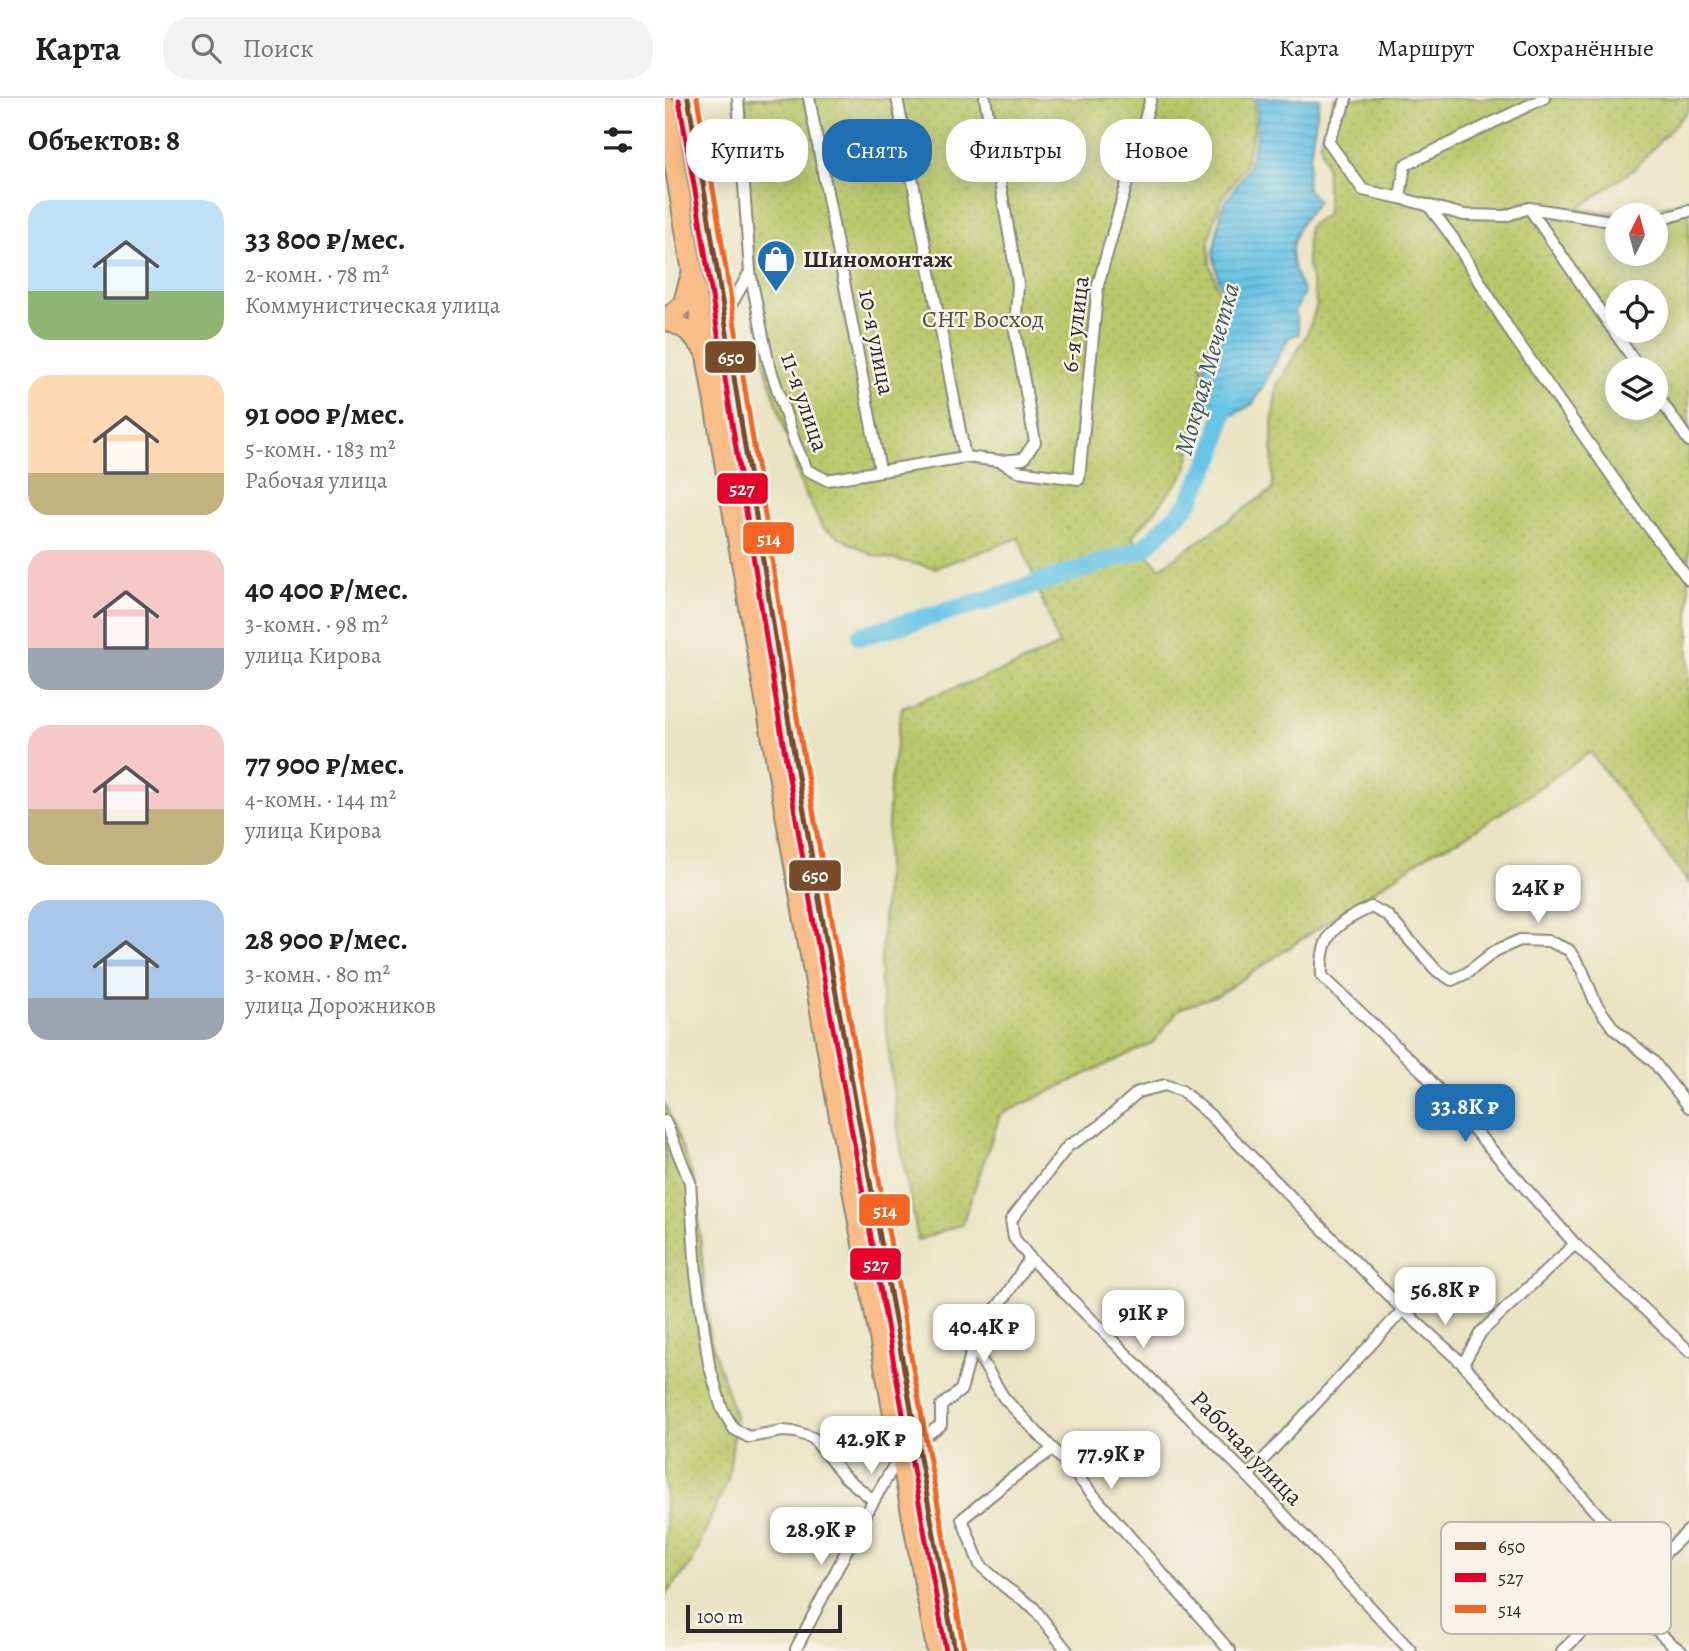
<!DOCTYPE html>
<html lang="ru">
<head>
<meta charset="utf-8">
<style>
  :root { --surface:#fff; --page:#f2f2f2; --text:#202124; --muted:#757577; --line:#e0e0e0; --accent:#1f6fb2 }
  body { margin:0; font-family:Alegreya,serif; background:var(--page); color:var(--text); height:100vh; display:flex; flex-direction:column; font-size:26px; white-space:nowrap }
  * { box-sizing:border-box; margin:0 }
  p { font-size:23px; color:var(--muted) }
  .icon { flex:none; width:38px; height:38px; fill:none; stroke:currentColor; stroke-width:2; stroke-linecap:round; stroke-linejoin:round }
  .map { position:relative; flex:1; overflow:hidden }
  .drawer { display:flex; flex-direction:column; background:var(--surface); width:665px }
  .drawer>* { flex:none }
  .banner { position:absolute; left:21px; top:21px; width:665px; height:63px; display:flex; gap:14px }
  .needle { width:46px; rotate:6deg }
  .controls { position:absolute; left:940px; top:105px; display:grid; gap:14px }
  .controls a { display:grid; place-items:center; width:63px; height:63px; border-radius:50%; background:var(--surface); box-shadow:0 4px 18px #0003; font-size:35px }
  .scale { position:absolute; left:21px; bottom:18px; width:156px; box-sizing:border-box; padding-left:7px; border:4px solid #2b2b2b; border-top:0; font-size:19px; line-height:24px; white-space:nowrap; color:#2b2b2b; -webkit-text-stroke:5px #f7f3e8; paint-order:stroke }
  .price { position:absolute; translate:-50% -60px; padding:0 16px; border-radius:14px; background:#fff; color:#222; font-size:23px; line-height:46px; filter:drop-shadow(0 2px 4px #0008) }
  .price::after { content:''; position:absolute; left:50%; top:42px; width:21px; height:16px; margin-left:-10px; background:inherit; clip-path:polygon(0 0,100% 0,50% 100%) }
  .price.selected { background:var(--accent); color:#fff }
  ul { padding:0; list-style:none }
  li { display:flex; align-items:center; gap:21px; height:175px; padding:0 28px }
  li span { display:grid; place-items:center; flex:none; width:196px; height:140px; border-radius:21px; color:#555 }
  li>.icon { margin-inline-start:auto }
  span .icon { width:84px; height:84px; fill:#fffc; stroke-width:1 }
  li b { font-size:30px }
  h2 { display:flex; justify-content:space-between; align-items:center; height:84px; padding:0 28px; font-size:30px }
  .tag { padding:0 24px; border-radius:28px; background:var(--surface); box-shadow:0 4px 18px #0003; font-size:24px; line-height:63px }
  .tag.selected { background:var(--accent); color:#fff }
  header { display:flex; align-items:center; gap:42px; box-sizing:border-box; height:98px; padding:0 35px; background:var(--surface); border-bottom:2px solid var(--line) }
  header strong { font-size:33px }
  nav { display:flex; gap:38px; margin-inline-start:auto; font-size:24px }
  .search { width:490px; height:63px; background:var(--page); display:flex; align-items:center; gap:18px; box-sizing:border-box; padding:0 24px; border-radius:28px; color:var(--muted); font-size:26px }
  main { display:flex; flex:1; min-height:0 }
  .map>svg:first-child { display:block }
  .garden { fill:url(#garden-dots); stroke:#727a4a; stroke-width:2; fill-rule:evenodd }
  .water { fill:url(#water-rules); stroke:#4a7888; stroke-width:2 }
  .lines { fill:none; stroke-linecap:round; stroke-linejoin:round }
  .river { stroke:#68c4e6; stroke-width:19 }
  .street-casing { stroke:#8a8878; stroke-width:14 }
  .highway-casing { stroke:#8a8878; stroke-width:23 }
  .street { stroke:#fff; stroke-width:10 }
  .highway { stroke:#f8bd88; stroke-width:19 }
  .bus-1-casing { stroke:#f7f3e8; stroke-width:10 }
  .bus-2-casing { stroke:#f7f3e8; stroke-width:10 }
  .bus-3-casing { stroke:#f7f3e8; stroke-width:10 }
  .bus-1 { stroke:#7a4b2a; stroke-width:5 }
  .bus-2 { stroke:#e4002b; stroke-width:5 }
  .bus-3 { stroke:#f26522; stroke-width:5 }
  .labels { text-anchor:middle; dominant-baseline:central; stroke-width:5; stroke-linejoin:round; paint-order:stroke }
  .poi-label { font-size:24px; font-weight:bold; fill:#2b2b2b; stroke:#f7f3e8; text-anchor:start }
  .park-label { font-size:24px; fill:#4e523b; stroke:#f7f3e8 }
  .street-label { font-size:24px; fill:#2b2b2b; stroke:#f7f3e8 }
  .water-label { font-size:26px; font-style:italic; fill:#3d5963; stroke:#f7f3e8 }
  .key { fill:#f7f3e8; stroke:#bab7af; stroke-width:2 }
  .key-label { font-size:19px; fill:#2b2b2b }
  .line-badge { stroke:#f7f3e8; stroke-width:2.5 }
  .badge-label { font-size:19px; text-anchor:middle; font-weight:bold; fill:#fff }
</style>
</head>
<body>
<header>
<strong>Карта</strong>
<div class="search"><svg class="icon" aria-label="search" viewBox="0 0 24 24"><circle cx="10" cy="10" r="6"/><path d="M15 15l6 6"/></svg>Поиск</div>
<nav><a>Карта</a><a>Маршрут</a><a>Сохранённые</a></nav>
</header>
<main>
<section class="drawer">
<h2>Объектов: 8<svg class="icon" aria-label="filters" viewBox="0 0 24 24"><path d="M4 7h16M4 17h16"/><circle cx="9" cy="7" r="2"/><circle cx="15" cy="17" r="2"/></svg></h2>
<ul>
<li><span style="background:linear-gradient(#bfe0f5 65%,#8fb573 0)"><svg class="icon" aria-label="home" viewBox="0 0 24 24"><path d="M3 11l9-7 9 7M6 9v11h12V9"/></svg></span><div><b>33 800 ₽/мес.</b><p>2-комн. · 78 m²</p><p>Коммунистическая улица</p></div></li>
<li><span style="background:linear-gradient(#ffd9b3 70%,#c2b280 0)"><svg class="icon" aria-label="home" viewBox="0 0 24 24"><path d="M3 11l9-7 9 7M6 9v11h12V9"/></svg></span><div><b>91 000 ₽/мес.</b><p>5-комн. · 183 m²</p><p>Рабочая улица</p></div></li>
<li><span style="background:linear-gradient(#f6c9c9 70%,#9aa5b1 0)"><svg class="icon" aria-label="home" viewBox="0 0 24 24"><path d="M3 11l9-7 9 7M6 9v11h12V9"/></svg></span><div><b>40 400 ₽/мес.</b><p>3-комн. · 98 m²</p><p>улица Кирова</p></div></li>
<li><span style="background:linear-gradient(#f6c9c9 60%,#c2b280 0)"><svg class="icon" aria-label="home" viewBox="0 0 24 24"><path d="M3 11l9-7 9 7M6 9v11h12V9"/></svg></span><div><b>77 900 ₽/мес.</b><p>4-комн. · 144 m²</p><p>улица Кирова</p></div></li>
<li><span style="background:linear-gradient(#a9c7e8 70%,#9aa5b1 0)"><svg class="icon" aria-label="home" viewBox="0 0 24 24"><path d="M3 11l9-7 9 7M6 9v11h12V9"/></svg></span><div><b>28 900 ₽/мес.</b><p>3-комн. · 80 m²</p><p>улица Дорожников</p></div></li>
</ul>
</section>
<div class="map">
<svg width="1024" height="1553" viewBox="0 0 1024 1553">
  <defs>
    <pattern id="garden-dots" width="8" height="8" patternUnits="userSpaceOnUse" patternTransform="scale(1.75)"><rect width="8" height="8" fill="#b9c86a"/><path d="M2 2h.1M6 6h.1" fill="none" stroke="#9fac5c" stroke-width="1.8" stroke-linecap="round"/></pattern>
    <pattern id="water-rules" width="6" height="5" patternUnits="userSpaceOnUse" patternTransform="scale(1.75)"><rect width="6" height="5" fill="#68c4e6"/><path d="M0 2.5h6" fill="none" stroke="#569fbb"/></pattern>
  </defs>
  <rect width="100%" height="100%" fill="#f7f3e8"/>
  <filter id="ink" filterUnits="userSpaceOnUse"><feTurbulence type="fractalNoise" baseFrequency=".0143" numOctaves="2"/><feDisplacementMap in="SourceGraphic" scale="14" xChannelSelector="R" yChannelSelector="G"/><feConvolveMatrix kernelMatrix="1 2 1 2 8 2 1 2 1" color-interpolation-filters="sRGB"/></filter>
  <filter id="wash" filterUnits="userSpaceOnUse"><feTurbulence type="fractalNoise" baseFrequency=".00686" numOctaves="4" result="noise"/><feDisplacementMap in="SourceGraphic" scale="28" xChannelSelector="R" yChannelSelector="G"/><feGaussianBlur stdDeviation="1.57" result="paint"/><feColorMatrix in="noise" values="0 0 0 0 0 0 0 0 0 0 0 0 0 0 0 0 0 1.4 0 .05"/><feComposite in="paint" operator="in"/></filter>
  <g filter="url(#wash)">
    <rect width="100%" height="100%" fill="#eae4c5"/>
    <g class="garden">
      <path d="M71,0H589V32L579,69L555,104L544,142L545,166L559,208L546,244L536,263L538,302L521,373L492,410L467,439L495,470L608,391L607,325L612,288L642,236L652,207L642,163L643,129L662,116V73L655,44L669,0H1024V11L969,71L912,111L970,117L1024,101V785L925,654L865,696L796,741L767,754L555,896L514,911L489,944L335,1017L297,1126L253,1142L234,1039L215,881L225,688L237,609L350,568L394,547L354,440L270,470L207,457L158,430L137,389L100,267ZM952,117H990V156H952ZM952,194H990V233H952ZM952,271H990V310H952Z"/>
      <polygon points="0,1005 30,1084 44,1237 71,1321 63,1381 27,1465 0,1498"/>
    </g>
    <path class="water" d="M592,0H655L648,37L641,90L653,103C638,120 624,139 627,163C628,173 635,185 639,195L630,213L634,236L624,239L588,306L568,317L547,315L541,304L538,276L541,260L549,251L563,207L553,179L548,155L557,110L583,70L592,37Z"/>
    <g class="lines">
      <polyline class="river" points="196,538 319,503 478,451 522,408 548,357 558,316 565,292"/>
    </g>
  </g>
  <g filter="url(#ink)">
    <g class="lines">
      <defs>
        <g id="street">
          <polyline points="73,0 85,174 103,263 130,345 142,372 162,382 300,359 335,363 358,361 370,344 350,233 353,186 320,0"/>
          <polyline points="144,0 215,372"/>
          <polyline points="232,0 300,359"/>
          <polyline points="681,0 679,8 663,43 698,92 735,100 799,117 840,118 864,110 952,124"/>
          <polyline points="735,100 740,67 879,0"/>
          <polyline points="763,107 788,140 847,236 975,418 1024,482"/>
          <polyline points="864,110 975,271"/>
          <polyline points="990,123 1024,113"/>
          <polyline points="60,217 85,174"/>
          <polyline points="990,294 1024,343"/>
          <polyline points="335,363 352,373 414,381 433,187 486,0"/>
          <path d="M1024,1009L988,963L949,931L931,906L917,872L904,852L883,843L855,842L830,853L802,875L787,882L772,873L722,817L706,809C670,827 655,835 657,878L756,972L910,1146L1024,1253"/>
          <polyline points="0,1023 25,1084 31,1176 44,1266 57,1311 69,1331 84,1339 117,1333 131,1334 148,1340 179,1378 208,1402"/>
          <polyline points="308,1248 339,1300 388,1351 565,1553"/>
          <polyline points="798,1266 816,1234 910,1146"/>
          <polyline points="253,1343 276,1327 276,1308 296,1292 311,1238 342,1196 365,1160"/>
          <polyline points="388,1351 346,1381 297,1421 315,1467 340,1489 368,1509 402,1553"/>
          <polyline points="583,1378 738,1212"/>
          <polyline points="955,1496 1005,1545 1016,1553"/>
          <polyline points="131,1553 131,1551 192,1432 228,1369 238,1368"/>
          <polyline points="746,1553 583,1378 365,1160 349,1140 346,1122 403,1048 431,1031 473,994 500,987 517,993 545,1017 738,1212 798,1266 983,1472"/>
          <path d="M897,1553C938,1512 982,1473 1024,1432"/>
        </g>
        <g id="highway">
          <polyline points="23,0 42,109 122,614 156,813 193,1011 290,1553"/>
          <path d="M0,7C84,523 177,1038 272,1553"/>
          <path d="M26,178L18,206L1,222C21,229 28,236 40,253"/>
        </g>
      </defs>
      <use href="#street" class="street-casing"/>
      <use href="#highway" class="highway-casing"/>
      <use href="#street" class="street"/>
      <use href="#highway" class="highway"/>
      <defs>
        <polyline id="bus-1" points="23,0 42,109 122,614 156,813 290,1553"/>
        <polyline id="bus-2" points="14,2 33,110 113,615 147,814 281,1553"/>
        <polyline id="bus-3" points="32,0 51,108 131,613 165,811 299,1551"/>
      </defs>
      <use href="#bus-1" class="bus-1-casing"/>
      <use href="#bus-2" class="bus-2-casing"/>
      <use href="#bus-3" class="bus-3-casing"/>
      <use href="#bus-1" class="bus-1"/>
      <use href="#bus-2" class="bus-2"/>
      <use href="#bus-3" class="bus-3"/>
    </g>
  </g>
  <defs>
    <symbol id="shop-pin" viewBox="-11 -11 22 30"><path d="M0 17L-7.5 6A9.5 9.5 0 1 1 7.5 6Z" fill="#1f6fb2" stroke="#f7f3e8"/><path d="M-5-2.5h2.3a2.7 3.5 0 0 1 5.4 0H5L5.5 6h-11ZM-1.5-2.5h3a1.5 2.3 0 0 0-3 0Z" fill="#fff"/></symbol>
  </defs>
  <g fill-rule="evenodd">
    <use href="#shop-pin" x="89" y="139" width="44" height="60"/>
  </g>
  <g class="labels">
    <g class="poi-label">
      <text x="138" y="161">Шиномонтаж</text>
    </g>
    <g class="park-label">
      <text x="318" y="221">СНТ Восход</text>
    </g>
    <g class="street-label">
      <text transform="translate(410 226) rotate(-83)">6-я улица</text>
      <text transform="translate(212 244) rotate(79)">10-я улица</text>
      <text transform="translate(140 304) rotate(71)">11-я улица</text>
      <text transform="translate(582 1350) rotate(46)">Рабочая улица</text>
    </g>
    <g class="water-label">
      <text transform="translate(542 271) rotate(-74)">Мокрая Мечетка</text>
    </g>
  </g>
  <rect x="776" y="1424" width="230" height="112" rx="10" class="key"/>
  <rect x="790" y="1444" width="31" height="8" fill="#7a4b2a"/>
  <rect x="790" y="1475" width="31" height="9" fill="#e4002b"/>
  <rect x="790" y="1507" width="31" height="8" fill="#f26522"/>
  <g class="key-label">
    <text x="833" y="1455">650</text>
    <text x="833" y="1486">527</text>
    <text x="833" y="1518">514</text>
  </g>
  <g class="line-badge">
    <rect x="39" y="242" width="53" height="34" rx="7" fill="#7a4b2a"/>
    <rect x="51" y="374" width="53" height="33" rx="7" fill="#e4002b"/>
    <rect x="77" y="423" width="53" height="34" rx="7" fill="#f26522"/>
    <rect x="123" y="761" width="54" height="33" rx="7" fill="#7a4b2a"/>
    <rect x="193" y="1095" width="53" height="34" rx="7" fill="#f26522"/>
    <rect x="184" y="1149" width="53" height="34" rx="7" fill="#e4002b"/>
  </g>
  <g class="badge-label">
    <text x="66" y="266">650</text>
    <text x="77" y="397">527</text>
    <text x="104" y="447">514</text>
    <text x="150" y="784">650</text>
    <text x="220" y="1119">514</text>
    <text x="211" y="1173">527</text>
  </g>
</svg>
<div class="controls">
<a><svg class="needle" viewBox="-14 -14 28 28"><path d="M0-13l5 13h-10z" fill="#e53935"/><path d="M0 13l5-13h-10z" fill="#757577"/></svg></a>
<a><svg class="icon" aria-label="locate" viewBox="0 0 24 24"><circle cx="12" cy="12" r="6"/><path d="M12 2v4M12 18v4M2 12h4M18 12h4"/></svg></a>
<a><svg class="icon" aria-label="layers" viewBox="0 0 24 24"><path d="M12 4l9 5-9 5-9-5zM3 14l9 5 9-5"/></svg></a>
</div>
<div class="scale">100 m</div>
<b class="price" style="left:873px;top:827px">24K ₽</b>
<b class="price selected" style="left:800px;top:1046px">33.8K ₽</b>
<b class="price" style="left:780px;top:1229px">56.8K ₽</b>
<b class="price" style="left:478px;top:1252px">91K ₽</b>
<b class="price" style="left:319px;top:1266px">40.4K ₽</b>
<b class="price" style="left:206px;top:1378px">42.9K ₽</b>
<b class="price" style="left:446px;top:1393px">77.9K ₽</b>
<b class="price" style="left:156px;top:1469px">28.9K ₽</b>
<div class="banner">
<a class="tag">Купить</a>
<a class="tag selected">Снять</a>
<a class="tag">Фильтры</a>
<a class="tag">Новое</a>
</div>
</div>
</main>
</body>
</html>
